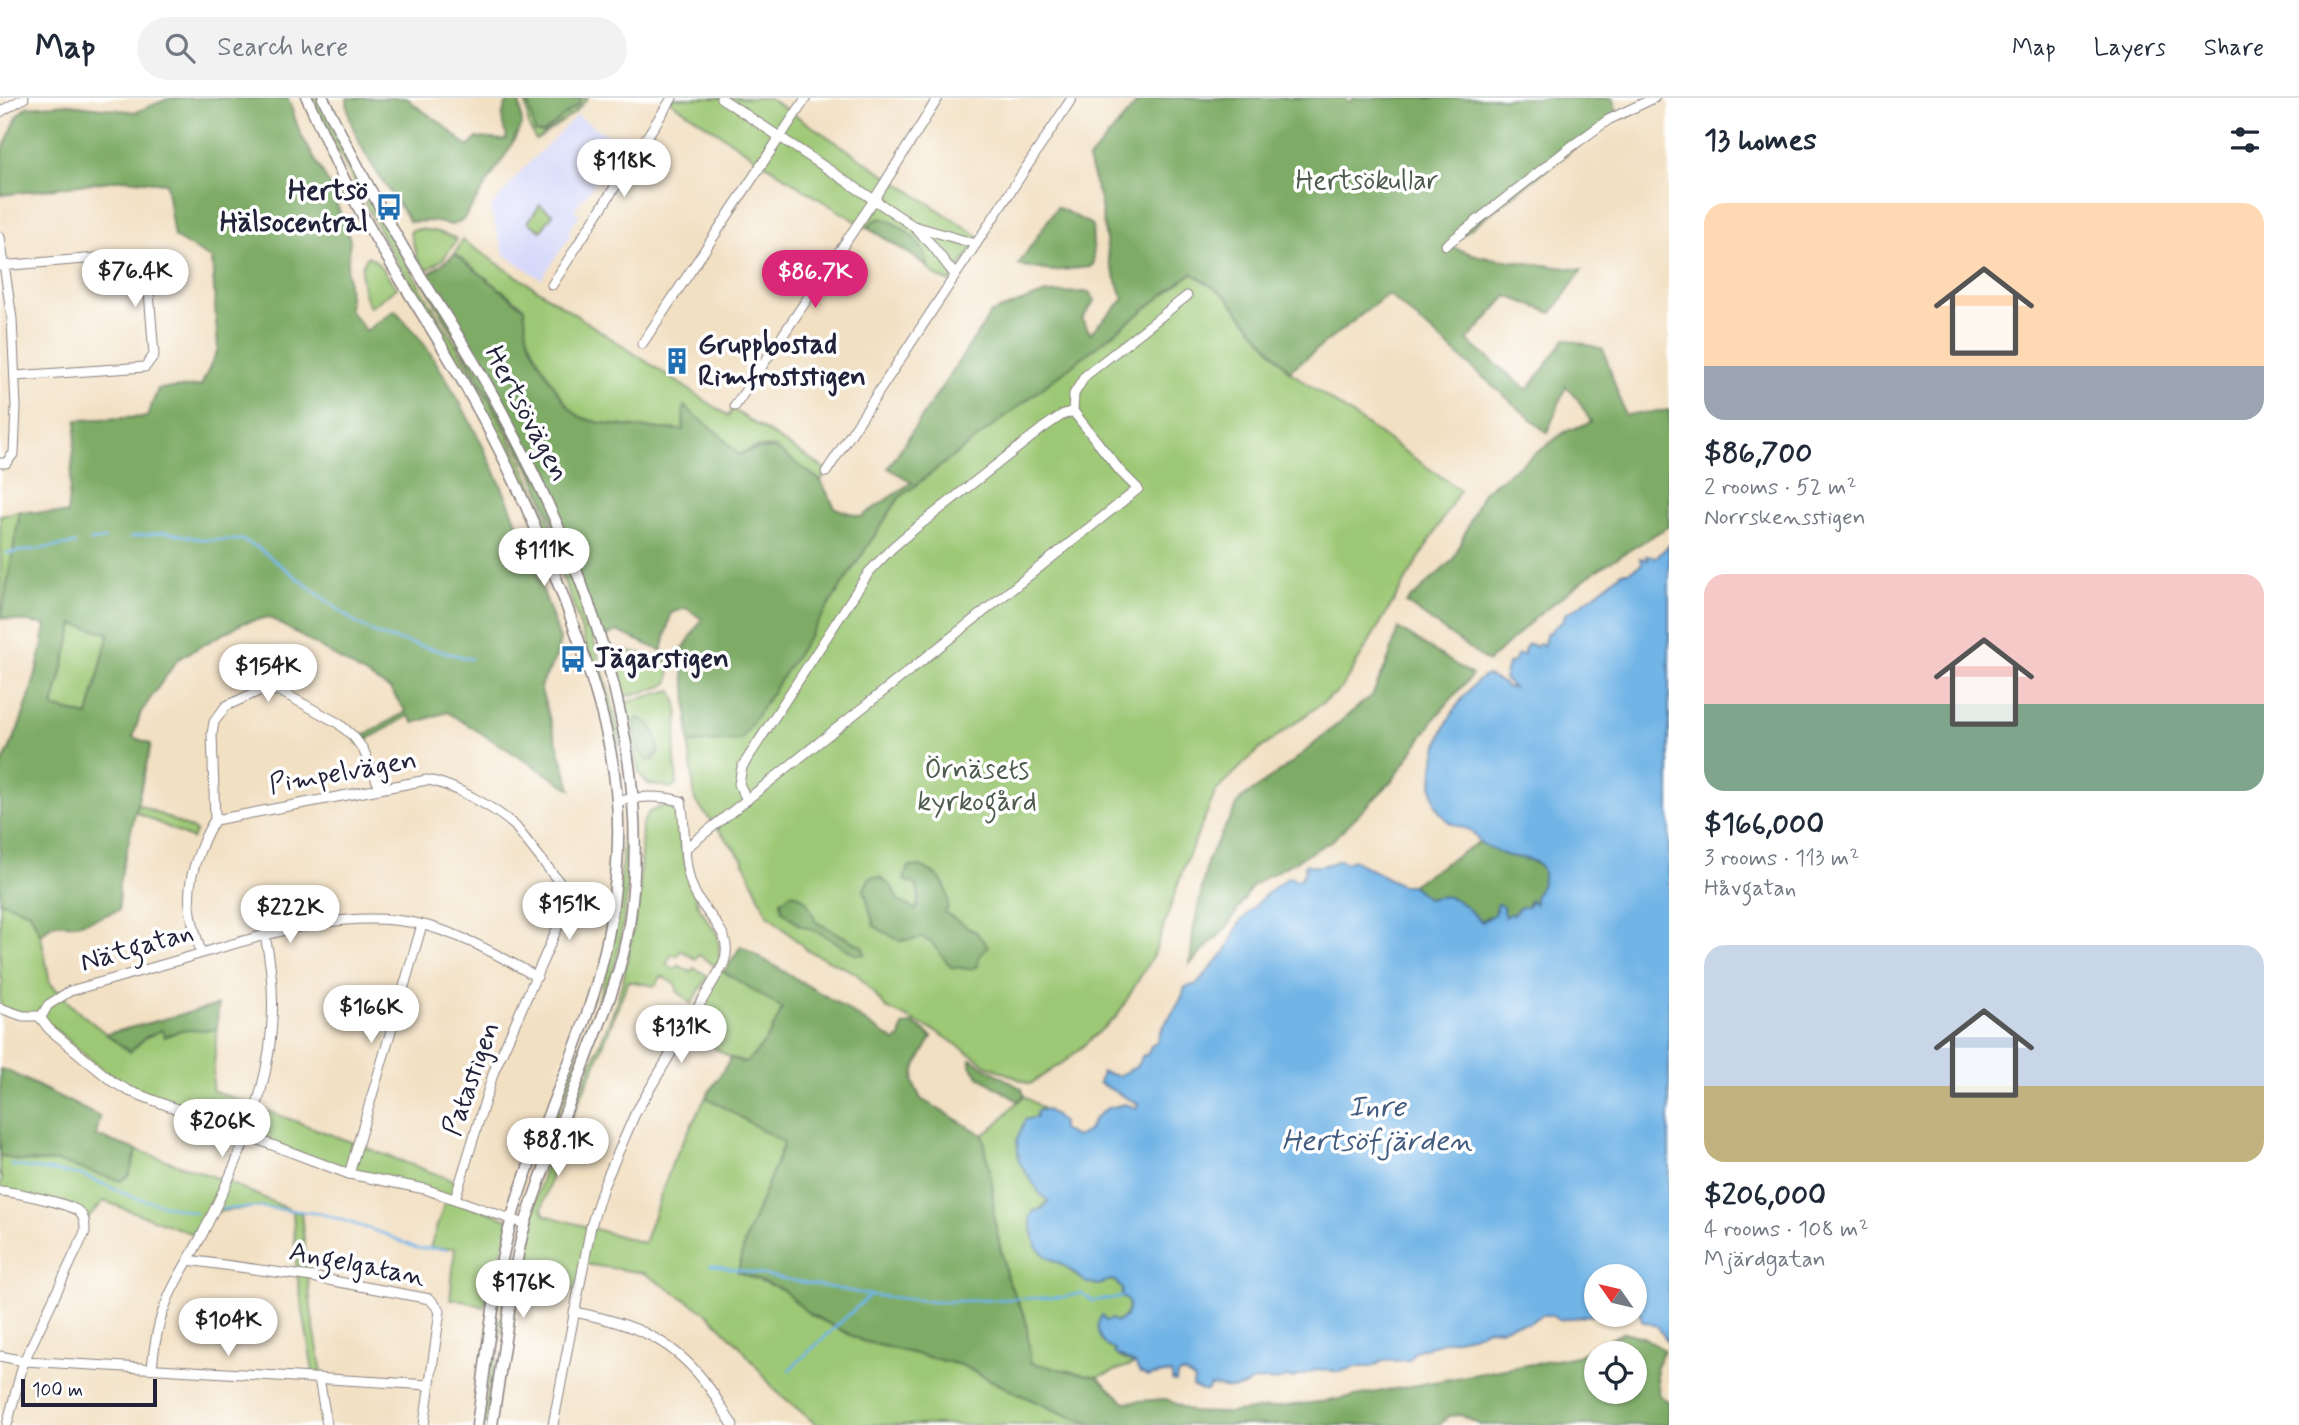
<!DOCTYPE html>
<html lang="en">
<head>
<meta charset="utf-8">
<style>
  :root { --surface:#fff; --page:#f2f2f3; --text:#1f2937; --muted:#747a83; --line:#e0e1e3; --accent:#db2777 }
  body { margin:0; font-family:Mynerve,sans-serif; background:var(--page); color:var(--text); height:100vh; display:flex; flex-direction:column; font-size:26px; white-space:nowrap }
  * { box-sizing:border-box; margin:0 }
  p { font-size:23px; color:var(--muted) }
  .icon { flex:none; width:38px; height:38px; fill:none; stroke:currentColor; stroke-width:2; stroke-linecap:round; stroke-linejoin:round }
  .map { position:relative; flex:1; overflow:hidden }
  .sheet { display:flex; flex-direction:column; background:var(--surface); width:630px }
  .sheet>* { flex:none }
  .needle { width:46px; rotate:304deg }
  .tools { position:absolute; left:1584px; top:1166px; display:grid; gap:14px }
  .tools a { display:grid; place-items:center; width:63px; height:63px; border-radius:50%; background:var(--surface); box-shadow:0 2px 5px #0004; font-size:35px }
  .scale { position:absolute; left:21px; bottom:18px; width:136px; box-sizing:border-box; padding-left:7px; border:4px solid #22223b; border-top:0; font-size:19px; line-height:24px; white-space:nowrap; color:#22223b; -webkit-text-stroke:5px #fff; paint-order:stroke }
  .price { position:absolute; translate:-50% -60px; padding:0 16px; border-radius:24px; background:#fff; color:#222; font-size:23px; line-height:46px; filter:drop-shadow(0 2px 4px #0008) }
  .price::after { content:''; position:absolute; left:50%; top:42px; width:21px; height:16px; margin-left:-10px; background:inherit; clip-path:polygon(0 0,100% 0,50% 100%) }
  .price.current { background:var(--accent); color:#fff }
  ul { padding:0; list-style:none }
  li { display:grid; align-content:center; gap:14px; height:371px; padding:0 35px }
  li span { display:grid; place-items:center; height:217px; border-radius:21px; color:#555 }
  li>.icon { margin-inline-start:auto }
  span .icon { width:126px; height:126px; fill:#fffc; stroke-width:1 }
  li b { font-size:30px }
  h2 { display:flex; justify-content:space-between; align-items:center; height:84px; padding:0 35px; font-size:30px }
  header { display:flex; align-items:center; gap:42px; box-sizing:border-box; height:98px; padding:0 35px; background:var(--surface); border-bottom:2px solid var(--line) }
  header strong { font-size:33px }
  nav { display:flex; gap:38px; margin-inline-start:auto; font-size:24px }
  .search { width:490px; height:63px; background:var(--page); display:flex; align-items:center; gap:18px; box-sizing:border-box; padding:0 24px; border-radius:38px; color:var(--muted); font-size:26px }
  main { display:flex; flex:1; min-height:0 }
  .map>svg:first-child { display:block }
  .built { fill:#d5d8f9 }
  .green { fill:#9dc875; stroke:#607558; stroke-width:2; fill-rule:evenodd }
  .forest { fill:#7eac66; stroke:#506750; stroke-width:2; fill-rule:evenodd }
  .water { fill:#71b4e6; stroke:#4a6b90; stroke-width:2 }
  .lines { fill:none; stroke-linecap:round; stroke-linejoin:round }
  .stream { stroke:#71b4e6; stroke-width:2.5 }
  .minor-casing { stroke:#8a817f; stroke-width:11 }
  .major-casing { stroke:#8a817f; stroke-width:13 }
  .minor { stroke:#fff; stroke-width:9 }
  .major { stroke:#fff; stroke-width:10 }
  .labels { text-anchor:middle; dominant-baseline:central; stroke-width:7; stroke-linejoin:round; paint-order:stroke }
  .park-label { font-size:28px; fill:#4d5c4f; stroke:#fff }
  .poi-label { font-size:28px; font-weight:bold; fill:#22223b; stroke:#fff; text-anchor:start }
  .street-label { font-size:28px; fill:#22223b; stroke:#fff }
  .water-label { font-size:30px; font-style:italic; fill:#425c7f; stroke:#fff }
</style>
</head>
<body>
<header>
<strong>Map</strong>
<div class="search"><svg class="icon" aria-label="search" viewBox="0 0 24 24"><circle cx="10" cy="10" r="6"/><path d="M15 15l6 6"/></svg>Search here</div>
<nav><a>Map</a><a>Layers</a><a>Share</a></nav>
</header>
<main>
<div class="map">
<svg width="1669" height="1327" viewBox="0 0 1669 1327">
  <rect width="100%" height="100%" fill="#fff"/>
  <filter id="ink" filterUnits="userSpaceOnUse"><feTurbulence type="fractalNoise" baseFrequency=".0143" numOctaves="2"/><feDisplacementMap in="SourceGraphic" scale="14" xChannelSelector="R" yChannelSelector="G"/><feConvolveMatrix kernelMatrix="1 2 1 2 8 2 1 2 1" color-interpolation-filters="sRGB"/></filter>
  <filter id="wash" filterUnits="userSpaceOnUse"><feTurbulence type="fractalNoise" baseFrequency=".00686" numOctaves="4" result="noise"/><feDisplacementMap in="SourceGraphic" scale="28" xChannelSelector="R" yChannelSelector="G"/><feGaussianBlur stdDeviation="1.57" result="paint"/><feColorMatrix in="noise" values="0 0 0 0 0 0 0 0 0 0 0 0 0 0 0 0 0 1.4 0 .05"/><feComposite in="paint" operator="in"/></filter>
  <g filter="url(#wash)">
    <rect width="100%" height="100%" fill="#f2e0c3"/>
    <polygon class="built" points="577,17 628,51 607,82 598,81 574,112 580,116 568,134 571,137 541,181 504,156 490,111 521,73"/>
    <g class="green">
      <path d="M311,0H319C345,54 372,109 403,160C439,221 478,280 511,344C561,439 598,543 622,647L619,649L571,500L530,399L483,305L386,145Z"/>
      <polygon points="525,0 588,0 573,16 536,42 529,29"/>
      <polygon points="672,0 769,0 980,139 950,184 936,178 920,162 806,93 670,3"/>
      <polygon points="613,40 628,51 623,59 607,49"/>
      <polygon points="540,107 553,116 541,133 528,124"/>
      <polygon points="421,131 438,134 455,140 456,143 443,161 427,172 418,161 410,135 412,132"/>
      <path d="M462,142L729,318L732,311L827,372L821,383L775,350L756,349L738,357L720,337L684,309L683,332C662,331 591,329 576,316C562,305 536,259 529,242C525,232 525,220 524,209L455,156Z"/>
      <path d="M368,158L376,163L397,190L370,209C362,195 356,170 368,158Z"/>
      <polygon points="1192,175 1225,197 1289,273 1460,392 1341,591 1256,654 1216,693 1185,766 1155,854 1117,918 1068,961 1030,986 987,967 939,935 886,910 856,875 808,853 767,816 742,760 695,703 689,645 741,641 899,400"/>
      <polygon points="20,413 1,520 0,417"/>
      <polygon points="74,526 109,535 88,618 53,609"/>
      <path d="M623,552L666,561L670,567L669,584L661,589L623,599C620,585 621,569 616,556L618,553Z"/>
      <path d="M671,592C683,609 676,632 675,652C674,663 677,675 677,686L673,690L648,686L639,675L624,605ZM652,629L658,643V656L640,654L634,632Z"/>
      <polygon points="138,706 196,733 192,741 136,714"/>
      <polygon points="666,707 676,714 681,750 698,807 718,838 720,861 716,869 699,857 695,861 681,852 677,858 672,856 666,866 675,871 678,867 691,874 694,870 708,878 691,906 677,893 676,887 662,878 655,888 628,883 595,968 564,1036 542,1111 545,1117 644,1145 673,1063 706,999 784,1044 745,1143 738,1174 782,1191 808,1215 862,1243 961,1267 1014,1294 1071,1319 1097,1327 817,1327 775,1292 739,1247 708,1216 644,1175 584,1166 579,1193 517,1179 544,1071 564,1032 614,912 623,882 639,802 642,726 649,714"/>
      <path d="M623,735H630L626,805L619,850L605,902L531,1080L529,1078C553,1011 586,947 605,878C618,832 622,783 623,735Z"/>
      <polygon points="0,803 30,814 41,838 50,885 74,910 129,954 146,939 162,932 165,939 181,932 217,932 212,992 460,1085 456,1102 511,1122 493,1188 484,1209 462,1202 450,1202 455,1150 430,1150 446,1100 351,1075 122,989 41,919 0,910 0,893 3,883 0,879"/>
      <path d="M720,871L783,910C774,931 763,950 745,965L731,960L684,931Z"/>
      <path d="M1024,998L1045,1012H1039L1036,1019L1025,1022C1015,1052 1015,1057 1033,1083C1039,1091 1043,1097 1049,1103L1030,1120L1036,1148L1047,1159L1065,1168L1080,1181L1115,1183L1122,1191L1129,1207C1125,1221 1121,1224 1106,1223L1103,1218L1108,1249L1115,1252L1119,1259L1134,1266L1097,1279L1030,1265L1026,1222L1007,1180L994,1121L992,1085L983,1037C1002,1025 1007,1012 1024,998Z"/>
      <polygon points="137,1052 228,1084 293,1113 301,1114 312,1218 323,1280 314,1280 297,1177 293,1113 261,1109 213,1114 201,1139 104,1103 84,1124 76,1112 0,1093 2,1079 0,1078 0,1057 19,1063 58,1064 121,1083 129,1076"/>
      <polygon points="502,1221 487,1327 483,1327 497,1222"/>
    </g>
    <g class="forest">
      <path d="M170,0H288L300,35L330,88L350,142L347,172L350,213L366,233L395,212C405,224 417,236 426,249C486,339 526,440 560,542L556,559L540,589L571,691L447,614L414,625L409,618L359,646L355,642L406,614L391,592L269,519L243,525L178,561L141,614L133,639L151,646L119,785V812C105,817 90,824 75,826C57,828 56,819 41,838L30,814L0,803V670C23,627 38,576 46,527L1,520L20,413L67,416L77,322L147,319L158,291L201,288L218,251L212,161L174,139L166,85L125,81L1,97L3,51L18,17L26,9L69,6L136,14ZM74,526L109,535L88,618L53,609Z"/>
      <path d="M347,0H408L413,6L441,25L468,49L477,40L505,42L507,38C500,24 501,13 510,0H519L522,26L508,53L463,122L452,127L431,123L410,124C389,91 346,38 347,0Z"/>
      <polygon points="527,0 581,0 579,6 543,35 535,34"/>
      <path d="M1141,0H1343L1350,4L1353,0H1612L1618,16L1448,148L1482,159L1582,172L1552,215L1507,198L1467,243L1528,292L1565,241L1603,251L1625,317L1669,312V428L1594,474L1535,520L1488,564L1406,505L1453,462L1483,394L1565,334L1591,324L1577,300L1566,288L1547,335L1388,196L1289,273L1225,197L1192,175L899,400L741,642L689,645L686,589L680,556L702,521L686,510L671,515L662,553L617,533L600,541L533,376L422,181L455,156L524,210C526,220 525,232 529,242C536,260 562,304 576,316C591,329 662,331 683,332L684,308L720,337L738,357C757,349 757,352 775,350L821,383L835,410L861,419L912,384L888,370L991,215L1046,195L1089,194L1095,202L1082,221L1090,235L1124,201L1109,163L1100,102L1088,62Z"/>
      <polygon points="1057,109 1092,127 1094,165 1090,169 1051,173 1018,167"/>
      <path d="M881,120C901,126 927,146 928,168L868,129L873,123Z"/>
      <polygon points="1398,530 1472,577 1435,620 1393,682 1333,742 1253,787 1227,829 1190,866 1193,835 1208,760 1240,702 1294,663 1373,596 1389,560"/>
      <path d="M638,620C655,624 664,648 654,662L647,663C637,653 634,637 635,622Z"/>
      <path d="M1479,744L1505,757L1530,762L1542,770L1544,776L1536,808L1528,804L1529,808L1519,810L1513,817L1506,819L1503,815L1487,819L1482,824C1463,808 1456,792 1428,801L1411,787Z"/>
      <path d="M920,768C940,776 950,787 948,810L944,814L977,835L988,849L979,859L978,868L970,871L951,869L931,844L922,840L900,843L874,828L864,791L870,779H880L892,789L898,803L916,812L919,800L917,788L904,782L908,769Z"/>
      <path d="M791,795C807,798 810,809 816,824L862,848L865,856L857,857L820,835L799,827L782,812L781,803Z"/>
      <path d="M741,848L837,905L895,943L900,940L903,928L913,925L932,939L916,968L913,984L921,1001L983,1037L992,1085L994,1121L1007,1180L1026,1222L1031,1265L1097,1279L1125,1304L1166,1301L1192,1314L1227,1315L1328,1303L1577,1258L1624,1234L1643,1239L1664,1252L1656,1268L1659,1297L1669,1304V1327H1480L1461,1317L1448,1318L1440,1327H1097L1071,1319L1014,1294L961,1267L862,1243L808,1215L782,1191L738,1174L745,1143L784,1045L706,999L731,960L745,965C763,951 774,931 782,910L724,874ZM1596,1255H1634V1293H1596Z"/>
      <polygon points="218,907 217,932 181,932 165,939 162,932 146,939 130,954 106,936"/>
      <polygon points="971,961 1022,991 1024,998 1018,1003 981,980 970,968"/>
      <polygon points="0,971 8,973 100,1019 96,1038 137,1052 129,1077 121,1083 58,1064 19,1063 0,1057"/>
    </g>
    <path class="water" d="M1669,447V1245L1657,1228L1642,1223L1638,1207L1635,1205L1634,1178H1596V1215L1593,1217L1558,1222L1551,1217H1542L1529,1225L1514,1226L1502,1231L1488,1230L1472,1238L1446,1243L1415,1253L1409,1262L1383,1263L1372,1269H1355L1340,1274L1316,1272L1293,1280L1287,1279C1278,1286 1266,1280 1254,1283C1249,1285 1244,1289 1238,1290C1228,1293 1220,1288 1210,1288L1207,1293H1202L1193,1289L1194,1281C1188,1277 1184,1272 1177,1277L1176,1284L1172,1283V1276L1169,1275L1147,1278L1140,1275L1135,1266L1114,1255L1115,1252L1105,1247C1098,1238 1095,1227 1102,1217L1106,1223L1112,1221L1116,1224L1126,1218L1129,1207L1127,1202L1121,1199L1122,1191L1115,1183L1110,1182L1098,1187L1087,1185L1065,1168L1047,1159L1036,1148L1030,1120L1034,1113L1043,1111L1049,1103L1042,1098L1019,1064L1017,1042L1025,1022L1036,1019V1014C1048,1007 1053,1018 1062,1024V1032L1076,1039L1088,1033L1094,1021L1106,1011L1124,1006L1137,1010L1138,1006L1099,985L1102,974L1118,978L1136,969L1143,957H1147L1151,948L1157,944C1162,922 1181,910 1185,889L1197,886L1226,853L1240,824L1265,797L1288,779L1300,782L1306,771L1304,768L1306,766C1317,771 1330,766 1340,762L1347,765L1353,762L1401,787H1411L1428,801C1456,792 1463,808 1482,824L1494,816L1498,806L1503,809L1506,819L1511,815L1513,817L1519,810L1529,808L1530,802L1535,806V797C1540,792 1547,777 1541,769C1532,758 1517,761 1506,757C1499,754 1487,750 1481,745C1477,742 1477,737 1471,733C1464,729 1455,729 1448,723C1425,704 1432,672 1438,647C1444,625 1467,588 1486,577L1504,586L1506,589L1513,590L1504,581L1508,566L1514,563L1518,556L1524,557V552L1528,546H1532L1535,549L1540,545L1543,548L1547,535L1551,534L1552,531L1563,523L1565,516C1572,514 1615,482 1622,474H1628L1642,466L1640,460L1648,462L1646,458L1657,459Z"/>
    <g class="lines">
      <g class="stream">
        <polyline points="130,439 167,434 204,442 242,442 257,449 356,525 378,537 471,561"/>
        <polyline points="90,443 105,441"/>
        <polyline points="7,455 75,446"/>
        <polyline points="10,1067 82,1077 133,1099 196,1115"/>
        <polyline points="222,1111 261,1109 323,1116 385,1136 416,1150 446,1151"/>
        <polyline points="711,1167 870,1197 936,1204 1064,1199 1081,1195 1093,1203 1121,1199"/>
        <polyline points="789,1272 870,1197"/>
      </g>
    </g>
  </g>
  <g filter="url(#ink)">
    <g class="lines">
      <defs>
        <g id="minor">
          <polyline points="721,0 912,127 931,146 955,177"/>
          <polyline points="0,14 24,0"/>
          <polyline points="914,128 976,146"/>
          <polyline points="0,139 12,221 16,309 14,355 6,365 0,365"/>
          <polyline points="1446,147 1568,51 1608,22 1654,0"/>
          <polyline points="0,168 133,157 144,164 147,169 154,257 145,269 15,278"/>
          <polyline points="552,187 672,0"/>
          <polyline points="642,246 806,0"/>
          <polyline points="735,308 874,102 938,0"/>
          <polyline points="826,374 1072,0"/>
          <polyline points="747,702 739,686 742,669 869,474 892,450 907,437 1043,330 1062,317 1073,313 1074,296 1085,278 1187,198"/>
          <polyline points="215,722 212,636 214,624 226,608 261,592 280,593 338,625 353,638 363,651 380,690"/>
          <polyline points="686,750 1138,391 1120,373 1073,313"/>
          <path d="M201,855C189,813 183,794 200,752C204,741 208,731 215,722L427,682C453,686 495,710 515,728L571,799L494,973L455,1101"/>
          <polyline points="0,910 23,918 39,918 49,931 113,984 129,993 349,1076 425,1091 525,1126"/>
          <path d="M41,919L48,907L70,893C113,881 156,869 199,856C267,836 343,811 415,825C459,834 498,857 537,879"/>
          <polyline points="349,1076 422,827"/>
          <path d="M0,1093C15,1094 67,1105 78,1113C85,1119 85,1126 85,1134L24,1263L7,1327"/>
          <polyline points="188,1162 312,1179 430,1201 440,1213 424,1327"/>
          <path d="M574,1214C632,1225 675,1241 710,1291C718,1302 725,1316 733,1327"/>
          <polyline points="0,1258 24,1263 430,1287"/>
          <path d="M152,1270C154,1250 157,1227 165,1208C174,1183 190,1161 202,1137C250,1040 290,949 265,838"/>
          <polyline points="319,1280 327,1327"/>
          <path d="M553,1327L591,1128L603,1089L635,1016L723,867C736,836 708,821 695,795C681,767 687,733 681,703C658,697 639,698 617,704"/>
        </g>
        <g id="major">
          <path d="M307,0C325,39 341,79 362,116C387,162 416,205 443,250C499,342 543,438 578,540C595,589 611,640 616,692C621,736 617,783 610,827C595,921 548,1006 519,1096C495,1170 488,1251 477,1327"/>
          <path d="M323,0C348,51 375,102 404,151C436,204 471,255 500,310C584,466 656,647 629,827C622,872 605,913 588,956C567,1011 544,1066 526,1123C516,1157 512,1193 507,1228C502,1261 497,1294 492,1327"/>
        </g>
      </defs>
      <use href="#minor" class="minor-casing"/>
      <use href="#major" class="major-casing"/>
      <use href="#minor" class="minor"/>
      <use href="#major" class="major"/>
    </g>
  </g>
  <defs>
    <symbol id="bus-bare" viewBox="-9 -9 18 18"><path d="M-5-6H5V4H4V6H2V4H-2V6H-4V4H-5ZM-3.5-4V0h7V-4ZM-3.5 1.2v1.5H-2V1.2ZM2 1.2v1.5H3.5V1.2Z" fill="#1f6fb2" stroke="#fff" stroke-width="2.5" paint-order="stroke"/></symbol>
    <symbol id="building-bare" viewBox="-9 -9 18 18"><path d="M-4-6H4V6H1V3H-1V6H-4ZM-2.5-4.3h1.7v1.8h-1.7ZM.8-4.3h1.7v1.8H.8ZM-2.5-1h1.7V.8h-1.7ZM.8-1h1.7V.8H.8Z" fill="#1f6fb2" stroke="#fff" stroke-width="2.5" paint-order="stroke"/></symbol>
  </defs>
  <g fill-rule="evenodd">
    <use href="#bus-bare" x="370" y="90" width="38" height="38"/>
    <use href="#building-bare" x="658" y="244" width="38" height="38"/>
    <use href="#bus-bare" x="554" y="542" width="38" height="38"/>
  </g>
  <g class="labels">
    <g class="park-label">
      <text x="1367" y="83">Hertsökullar</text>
      <text x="977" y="672">Örnäsets<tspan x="977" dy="32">kyrkogård</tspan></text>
    </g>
    <g class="poi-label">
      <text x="368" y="93" text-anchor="end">Hertsö<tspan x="368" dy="32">Hälsocentral</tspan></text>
      <text x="698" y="247">Gruppbostad<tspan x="698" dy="32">Rimfroststigen</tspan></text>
      <text x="594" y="561">Jägarstigen</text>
    </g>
    <g class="street-label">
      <text transform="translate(526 316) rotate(62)">Hertsövägen</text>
      <text transform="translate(343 675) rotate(-10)">Pimpelvägen</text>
      <text transform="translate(137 850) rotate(-16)">Nätgatan</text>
      <text transform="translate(472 981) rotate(-70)">Patastigen</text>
      <text transform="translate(357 1167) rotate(11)">Angelgatan</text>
    </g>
    <g class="water-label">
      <text x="1377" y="1009">Inre<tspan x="1377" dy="34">Hertsöfjärden</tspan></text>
    </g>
  </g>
</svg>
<div class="tools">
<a><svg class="needle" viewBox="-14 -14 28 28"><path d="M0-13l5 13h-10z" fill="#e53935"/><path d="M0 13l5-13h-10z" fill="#747a83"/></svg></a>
<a><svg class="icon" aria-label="locate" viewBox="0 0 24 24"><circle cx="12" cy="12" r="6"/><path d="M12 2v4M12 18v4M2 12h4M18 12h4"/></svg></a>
</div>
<div class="scale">100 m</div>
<b class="price" style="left:624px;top:101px">$118K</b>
<b class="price" style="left:135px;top:211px">$76.4K</b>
<b class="price current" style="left:815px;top:212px">$86.7K</b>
<b class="price" style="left:544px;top:490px">$111K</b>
<b class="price" style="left:268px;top:606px">$154K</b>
<b class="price" style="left:569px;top:844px">$151K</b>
<b class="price" style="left:290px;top:847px">$222K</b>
<b class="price" style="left:371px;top:947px">$166K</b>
<b class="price" style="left:681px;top:967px">$131K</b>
<b class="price" style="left:222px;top:1061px">$206K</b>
<b class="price" style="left:558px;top:1080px">$88.1K</b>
<b class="price" style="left:523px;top:1222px">$176K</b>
<b class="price" style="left:228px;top:1260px">$104K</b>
</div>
<section class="sheet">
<h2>13 homes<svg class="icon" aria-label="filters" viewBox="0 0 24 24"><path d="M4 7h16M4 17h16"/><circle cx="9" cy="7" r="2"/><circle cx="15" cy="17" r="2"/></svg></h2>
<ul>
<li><span style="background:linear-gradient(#ffd9b3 75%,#9aa5b1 0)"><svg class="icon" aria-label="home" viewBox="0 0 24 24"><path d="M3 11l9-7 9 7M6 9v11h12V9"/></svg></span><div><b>$86,700</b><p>2 rooms · 52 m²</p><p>Norrskensstigen</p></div></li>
<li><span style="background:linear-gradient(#f6c9c9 60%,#7fa58c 0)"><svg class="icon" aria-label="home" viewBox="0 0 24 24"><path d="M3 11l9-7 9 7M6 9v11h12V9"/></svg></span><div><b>$166,000</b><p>3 rooms · 113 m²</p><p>Håvgatan</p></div></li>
<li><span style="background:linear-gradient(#c9d6e8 65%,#c2b280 0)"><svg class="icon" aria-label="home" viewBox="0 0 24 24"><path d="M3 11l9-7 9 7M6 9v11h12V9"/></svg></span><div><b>$206,000</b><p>4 rooms · 108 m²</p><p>Mjärdgatan</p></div></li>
</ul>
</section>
</main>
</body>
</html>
